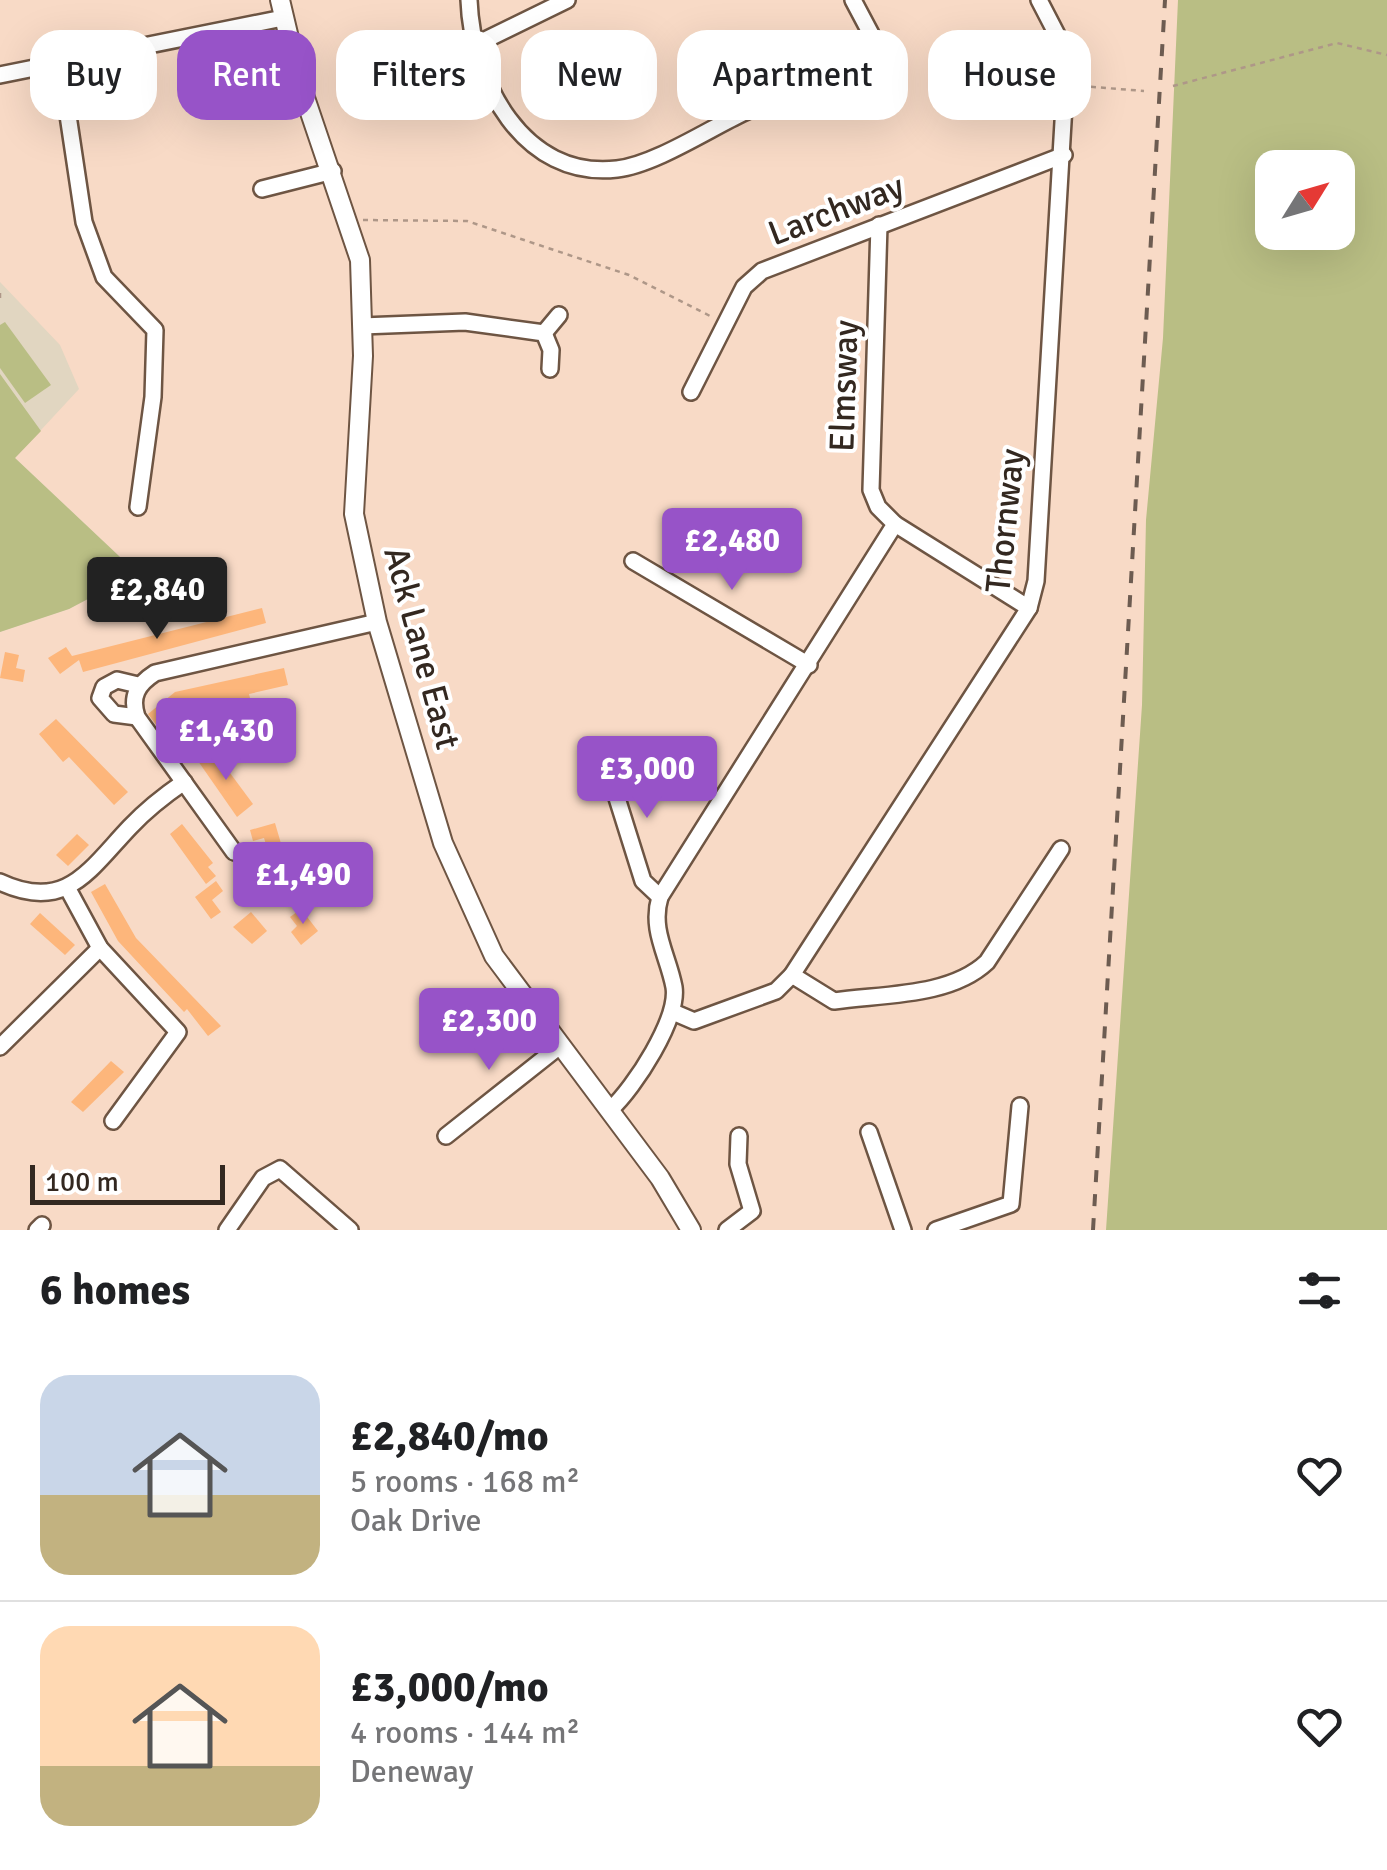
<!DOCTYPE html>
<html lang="en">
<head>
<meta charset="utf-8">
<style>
  :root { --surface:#fff; --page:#f6f6f6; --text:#202124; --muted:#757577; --line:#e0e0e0; --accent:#9753c8 }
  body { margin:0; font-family:Signika,sans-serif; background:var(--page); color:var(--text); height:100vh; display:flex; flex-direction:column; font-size:38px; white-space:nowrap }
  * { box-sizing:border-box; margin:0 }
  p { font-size:32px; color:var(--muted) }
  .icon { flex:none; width:55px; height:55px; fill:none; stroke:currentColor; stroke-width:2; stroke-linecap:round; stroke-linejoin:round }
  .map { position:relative; height:1230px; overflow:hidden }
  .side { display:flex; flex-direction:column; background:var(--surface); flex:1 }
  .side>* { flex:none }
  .hud { position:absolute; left:30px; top:30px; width:1328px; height:90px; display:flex; gap:20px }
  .needle { width:65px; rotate:53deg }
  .fabs { position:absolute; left:1255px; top:150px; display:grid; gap:20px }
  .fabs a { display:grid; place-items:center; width:100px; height:100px; border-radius:20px; background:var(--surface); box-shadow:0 10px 40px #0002; font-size:50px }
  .scale { position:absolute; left:30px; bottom:25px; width:195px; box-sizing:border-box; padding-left:10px; border:5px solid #332820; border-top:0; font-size:28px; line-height:35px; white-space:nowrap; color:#332820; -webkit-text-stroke:8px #fff; paint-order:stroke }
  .price { position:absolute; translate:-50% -85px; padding:0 22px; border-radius:10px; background:var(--accent); color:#fff; font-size:32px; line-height:65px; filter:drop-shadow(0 2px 5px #0008) }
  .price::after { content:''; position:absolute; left:50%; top:60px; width:30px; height:22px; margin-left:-15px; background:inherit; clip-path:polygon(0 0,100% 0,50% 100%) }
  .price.selected { background:#222; color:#fff }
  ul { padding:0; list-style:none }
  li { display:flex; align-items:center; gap:30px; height:250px; padding:0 40px }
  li+li { border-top:2px solid var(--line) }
  li span { display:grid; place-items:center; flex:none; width:280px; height:200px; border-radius:30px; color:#555 }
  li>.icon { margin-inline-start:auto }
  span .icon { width:120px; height:120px; fill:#fffc; stroke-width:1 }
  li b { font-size:42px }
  h2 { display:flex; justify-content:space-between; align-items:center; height:120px; padding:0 40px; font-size:42px }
  .chip { padding:0 35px; border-radius:30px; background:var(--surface); box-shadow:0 10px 40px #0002; font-size:35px; line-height:90px }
  .chip.selected { background:var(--accent); color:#fff }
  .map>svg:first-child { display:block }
  .education { fill:#e1d6c1 }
  .green { fill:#b9be84; fill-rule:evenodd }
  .building { fill:#fdb67b }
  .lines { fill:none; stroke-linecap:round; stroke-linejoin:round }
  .minor-casing { stroke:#6e5543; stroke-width:20 }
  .major-casing { stroke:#6e5543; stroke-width:22 }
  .path { stroke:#ae9788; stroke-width:2.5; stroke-dasharray:5 5; stroke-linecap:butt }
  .minor { stroke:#fff; stroke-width:15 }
  .major { stroke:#fff; stroke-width:18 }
  .rail { stroke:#6d5c51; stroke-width:4; stroke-dasharray:12 12; stroke-linecap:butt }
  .labels { text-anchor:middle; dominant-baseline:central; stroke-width:8; stroke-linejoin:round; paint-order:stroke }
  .street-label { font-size:35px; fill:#332820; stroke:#fff }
</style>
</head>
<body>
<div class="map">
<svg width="1387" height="1230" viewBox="0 0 1387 1230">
  <rect width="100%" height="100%" fill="#f8dac6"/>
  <polygon class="education" points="0,282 60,345 79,389 15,458 137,573 69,609 0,632"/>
  <g class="green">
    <path d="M1178,0H1387V1230H1106L1142,705L1146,520L1163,338ZM1272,168H1338V232H1272Z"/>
    <polygon points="5,322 51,385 25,403 0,368 0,325"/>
    <polygon points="0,374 41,431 15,458 137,573 69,609 0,632"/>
  </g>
  <g class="building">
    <polygon points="262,608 266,623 83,672 79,660 60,674 48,658 66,647 72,656"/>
    <polygon points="5,652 19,655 16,668 25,670 23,682 0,678"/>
    <polygon points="284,668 288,685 249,694 251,702 200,712 199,705 170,712 175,719 166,727 162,722 157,726 148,714 175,692"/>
    <polygon points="56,719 128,792 114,805 69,757 63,762 39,734"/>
    <polygon points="213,750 253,804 237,817 198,761"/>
    <polygon points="275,823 282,847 268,851 264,838 253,841 250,830"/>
    <polygon points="182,824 213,863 208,867 216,876 206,884 170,834"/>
    <polygon points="77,834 89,845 68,866 56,855"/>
    <polygon points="216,881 223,891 212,900 221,912 211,919 195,897"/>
    <polygon points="105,884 136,938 221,1026 208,1036 187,1009 184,1012 118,941 91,892"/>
    <polygon points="301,909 318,931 301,945 291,932 297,926 290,917"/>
    <polygon points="251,912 267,931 252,944 233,927"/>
    <polygon points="40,913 75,945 65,955 30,924"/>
    <polygon points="111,1061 124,1072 83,1112 71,1102"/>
  </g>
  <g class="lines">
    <defs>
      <g id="minor">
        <path d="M469,0C472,81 523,180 617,169C654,165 709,129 743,113C784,93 830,77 867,51L871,34L853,0"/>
        <polyline points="475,45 567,0"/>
        <polyline points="60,62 84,222 104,277 155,330 153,397 138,507"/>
        <polyline points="0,75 283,18"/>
        <polyline points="262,189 333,171"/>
        <polyline points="362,326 465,322 544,333 551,350 550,369"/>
        <polyline points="544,333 559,315"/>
        <polyline points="691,392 744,287 762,271 1064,155"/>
        <polyline points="895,524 1029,608"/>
        <polyline points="633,561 809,665"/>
        <polyline points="137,717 114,714 100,698 104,687 117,680 138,685"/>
        <polyline points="606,763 643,881 660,897"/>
        <path d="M234,852L137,717C130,696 138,684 155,673L377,622"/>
        <path d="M0,882C66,913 89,870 130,827C146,810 165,795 184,782"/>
        <polyline points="68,889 100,948 178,1032 113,1121"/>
        <path d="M792,975L834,1001C882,994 950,997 987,962L1061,849"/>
        <polyline points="673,1012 694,1021 776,991 792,975 1029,608 1036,581 1067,54 1039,0"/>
        <polyline points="0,1047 100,948"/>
        <path d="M611,1109C634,1088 679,1019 674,987C668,955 650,930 660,897L895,524L878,507L871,490L879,225"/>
        <polyline points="869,1132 903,1230"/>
        <polyline points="446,1136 561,1045"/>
        <polyline points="37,1230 42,1225"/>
        <polyline points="227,1230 263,1178 280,1169 350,1230"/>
        <polyline points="727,1230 752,1211 738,1164 739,1136"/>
        <polyline points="936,1230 1011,1204 1020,1106"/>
      </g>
      <polyline id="major" points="280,0 299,80 360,260 363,356 354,514 377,622 443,843 494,956 660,1178 691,1230"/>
    </defs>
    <use href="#minor" class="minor-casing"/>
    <use href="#major" class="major-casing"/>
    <g class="path">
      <polyline points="1081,86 1144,91"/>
      <polyline points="1173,86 1337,43 1387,55"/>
      <polyline points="363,220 467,221 629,275 712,317"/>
      <polyline points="0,293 0,302"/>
    </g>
    <use href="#minor" class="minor"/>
    <use href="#major" class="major"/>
    <polyline class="rail" points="1093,1230 1165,0"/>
  </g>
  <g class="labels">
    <g class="street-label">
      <text transform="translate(836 210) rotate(-21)">Larchway</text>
      <text transform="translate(844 386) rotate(-88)">Elmsway</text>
      <text transform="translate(1005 521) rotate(-84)">Thornway</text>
      <text transform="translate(422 648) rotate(75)">Ack Lane East</text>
    </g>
  </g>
</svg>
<div class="fabs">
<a><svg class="needle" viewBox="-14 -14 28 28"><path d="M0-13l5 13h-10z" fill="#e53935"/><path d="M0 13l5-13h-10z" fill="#757577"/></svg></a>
</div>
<div class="scale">100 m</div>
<b class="price" style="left:732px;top:593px">£2,480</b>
<b class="price selected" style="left:157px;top:642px">£2,840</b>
<b class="price" style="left:226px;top:783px">£1,430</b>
<b class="price" style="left:647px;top:821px">£3,000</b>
<b class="price" style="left:303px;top:927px">£1,490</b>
<b class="price" style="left:489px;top:1073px">£2,300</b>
<div class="hud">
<a class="chip">Buy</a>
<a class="chip selected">Rent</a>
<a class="chip">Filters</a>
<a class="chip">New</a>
<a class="chip">Apartment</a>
<a class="chip">House</a>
</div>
</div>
<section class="side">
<h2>6 homes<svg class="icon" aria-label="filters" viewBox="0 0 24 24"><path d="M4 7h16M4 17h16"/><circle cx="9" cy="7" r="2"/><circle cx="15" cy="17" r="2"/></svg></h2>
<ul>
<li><span style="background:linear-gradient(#c9d6e8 60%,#c2b280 0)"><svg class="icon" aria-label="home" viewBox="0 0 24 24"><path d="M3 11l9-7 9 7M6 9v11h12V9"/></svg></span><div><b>£2,840/mo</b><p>5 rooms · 168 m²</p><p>Oak Drive</p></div><svg class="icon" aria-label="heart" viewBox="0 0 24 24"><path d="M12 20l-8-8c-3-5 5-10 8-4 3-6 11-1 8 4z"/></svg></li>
<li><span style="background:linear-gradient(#ffd9b3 70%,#c2b280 0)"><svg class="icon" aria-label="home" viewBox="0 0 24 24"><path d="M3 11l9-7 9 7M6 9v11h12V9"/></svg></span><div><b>£3,000/mo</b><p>4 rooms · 144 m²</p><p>Deneway</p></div><svg class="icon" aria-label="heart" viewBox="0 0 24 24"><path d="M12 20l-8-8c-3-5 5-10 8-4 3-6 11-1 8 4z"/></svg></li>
</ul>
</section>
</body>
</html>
